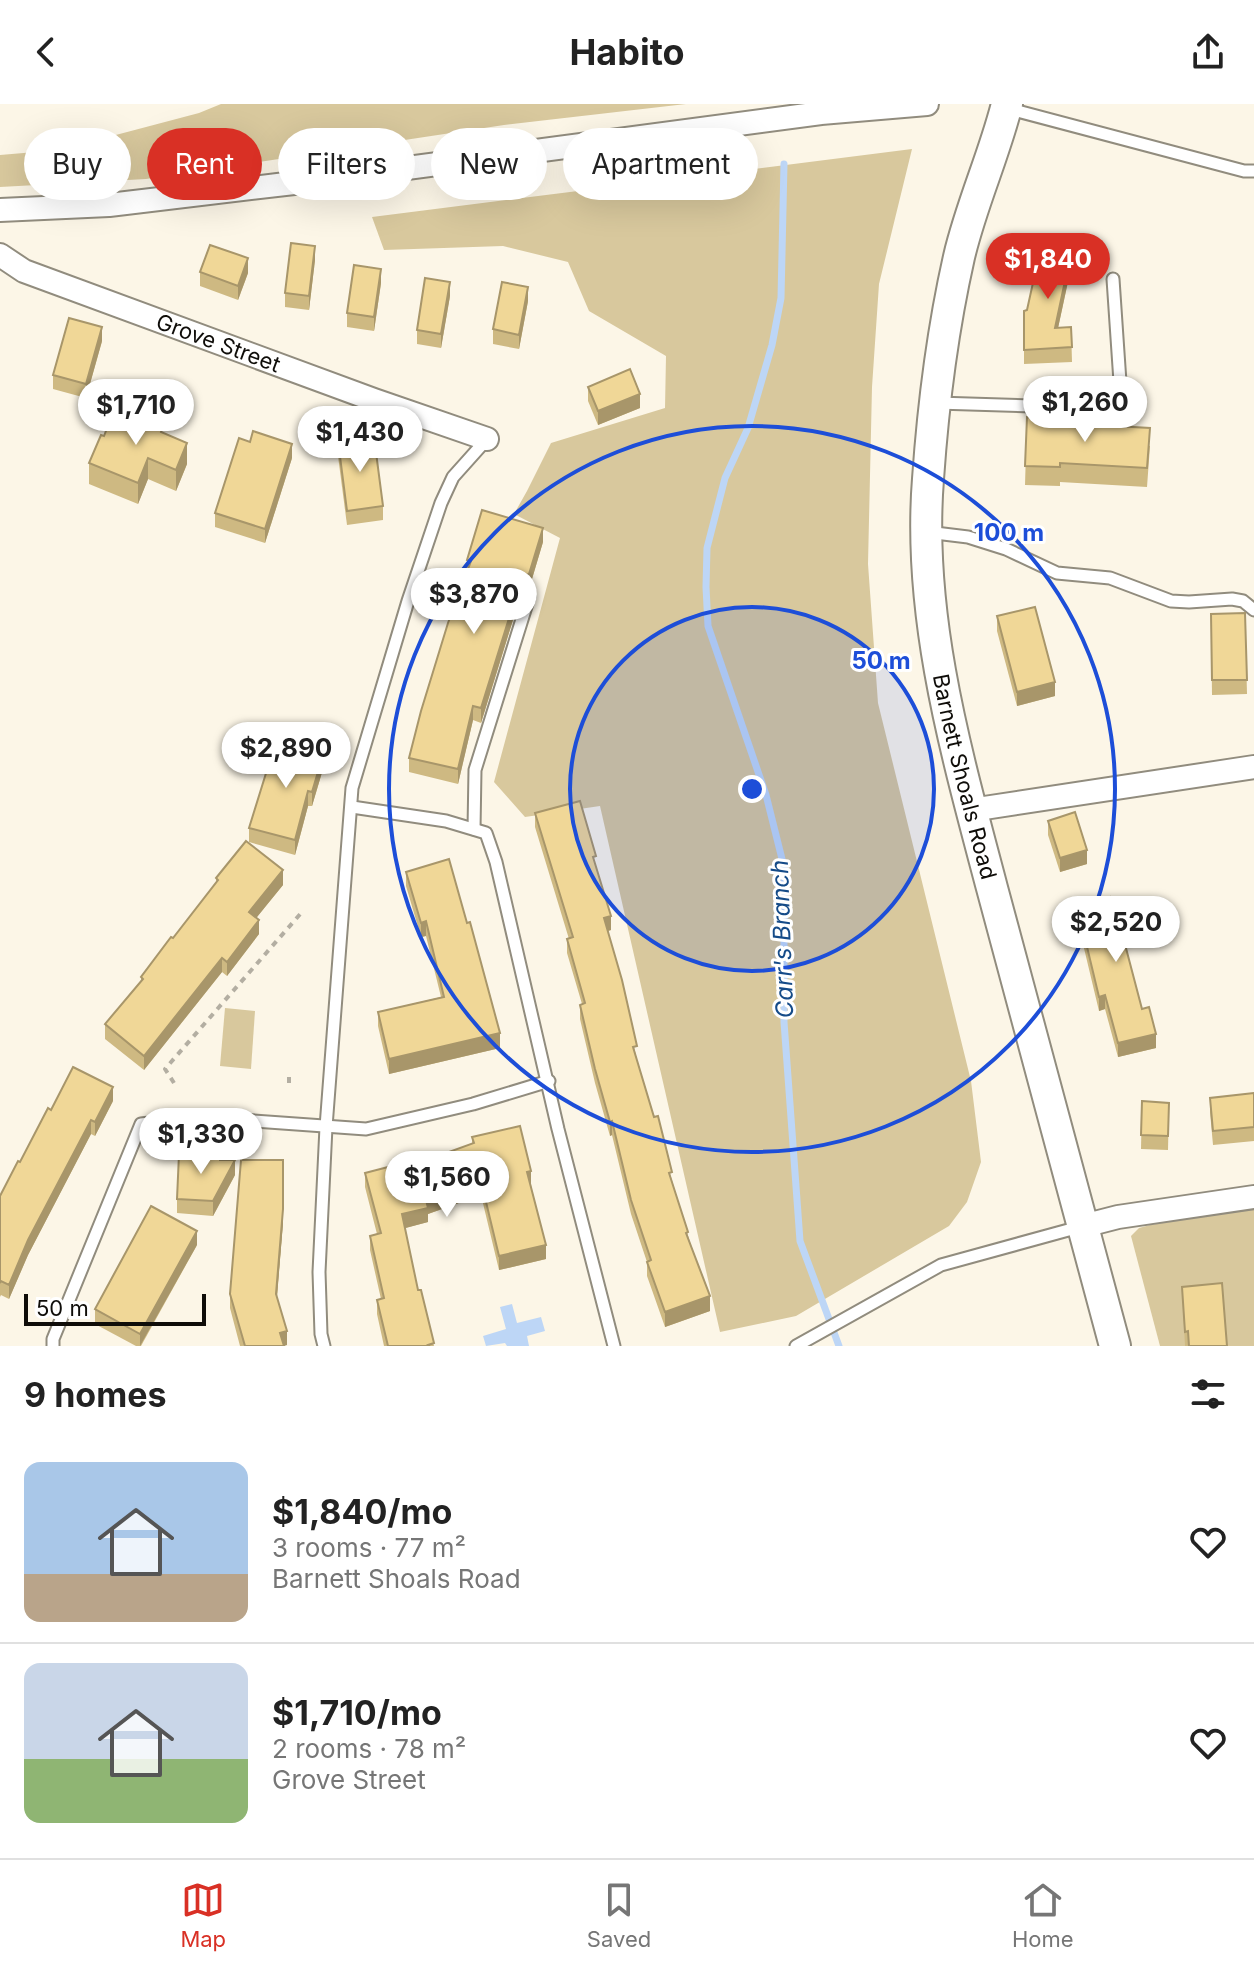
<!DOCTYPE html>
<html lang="en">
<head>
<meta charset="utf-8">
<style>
  :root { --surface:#fff; --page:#f6f6f6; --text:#222; --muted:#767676; --line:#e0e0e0; --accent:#d93025 }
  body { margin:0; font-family:Inter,sans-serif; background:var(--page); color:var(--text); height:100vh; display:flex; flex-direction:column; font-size:30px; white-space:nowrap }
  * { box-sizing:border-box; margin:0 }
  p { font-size:26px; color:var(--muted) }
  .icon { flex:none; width:44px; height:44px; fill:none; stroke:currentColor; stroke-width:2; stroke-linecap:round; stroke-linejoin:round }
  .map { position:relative; height:1242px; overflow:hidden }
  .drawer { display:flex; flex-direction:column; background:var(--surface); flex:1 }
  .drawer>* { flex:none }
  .top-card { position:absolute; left:24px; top:24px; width:800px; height:72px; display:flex; gap:16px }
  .scale { position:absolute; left:24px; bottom:20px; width:182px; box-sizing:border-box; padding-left:8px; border:4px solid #0f0d09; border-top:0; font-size:22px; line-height:28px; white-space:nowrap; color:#0f0d09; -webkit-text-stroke:6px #fff; paint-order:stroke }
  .price { position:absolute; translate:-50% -68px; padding:0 18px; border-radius:28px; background:#fff; color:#222; font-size:26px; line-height:52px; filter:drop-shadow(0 2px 4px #0008) }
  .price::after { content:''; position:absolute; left:50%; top:48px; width:24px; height:18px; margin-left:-12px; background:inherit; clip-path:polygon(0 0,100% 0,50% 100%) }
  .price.on { background:var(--accent); color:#fff }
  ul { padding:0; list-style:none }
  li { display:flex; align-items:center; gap:24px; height:200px; padding:0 24px }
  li+li { border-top:2px solid var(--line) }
  li span { display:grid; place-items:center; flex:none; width:224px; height:160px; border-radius:16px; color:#555 }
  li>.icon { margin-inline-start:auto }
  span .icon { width:96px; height:96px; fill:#fffc; stroke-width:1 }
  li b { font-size:34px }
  h2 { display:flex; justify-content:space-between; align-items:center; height:96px; padding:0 24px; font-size:34px }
  .tag { padding:0 28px; border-radius:36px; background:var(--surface); box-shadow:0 8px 32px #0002; font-size:28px; line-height:72px }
  .tag.on { background:var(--accent); color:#fff }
  header { display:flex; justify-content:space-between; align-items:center; height:104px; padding:0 24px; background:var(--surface); font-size:36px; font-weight:700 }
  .tab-bar { display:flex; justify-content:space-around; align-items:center; height:112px; border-top:2px solid var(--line); background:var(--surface); font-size:22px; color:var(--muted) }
  .tab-bar a { display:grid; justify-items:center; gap:4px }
  .tab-bar .on { color:var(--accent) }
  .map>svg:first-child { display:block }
  .green { fill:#d8c89d }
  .water { fill:#bdd6f6 }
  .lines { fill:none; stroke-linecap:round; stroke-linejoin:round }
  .stream { stroke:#bdd6f6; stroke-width:7 }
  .lane-casing { stroke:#918c7e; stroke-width:15 }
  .street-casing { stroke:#918c7e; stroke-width:26 }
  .secondary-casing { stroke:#918c7e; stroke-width:34 }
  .path { stroke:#b3aea2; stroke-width:4; stroke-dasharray:6 6; stroke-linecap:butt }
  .lane { stroke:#fff; stroke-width:11 }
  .street { stroke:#fff; stroke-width:22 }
  .secondary { stroke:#fff; stroke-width:30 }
  .wall { fill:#ceb982 }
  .shaded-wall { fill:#a8966a }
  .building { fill:#f0d797; stroke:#a8966a; stroke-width:2 }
  .ring { fill:none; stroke:#1d4ed8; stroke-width:4 }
  .labels { text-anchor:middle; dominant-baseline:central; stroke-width:6; stroke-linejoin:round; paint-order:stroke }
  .street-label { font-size:22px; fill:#0f0d09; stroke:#fff }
  .water-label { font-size:24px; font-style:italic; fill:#154b88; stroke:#fff }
  .centre { fill:#1d4ed8; stroke:#fff; stroke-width:4 }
  .ring-label { font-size:24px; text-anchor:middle; font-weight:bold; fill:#1d4ed8; stroke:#fff; stroke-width:6; stroke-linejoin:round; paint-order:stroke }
</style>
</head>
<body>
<header><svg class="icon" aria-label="back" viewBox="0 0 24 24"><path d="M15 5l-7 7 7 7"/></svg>Habito<svg class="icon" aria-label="share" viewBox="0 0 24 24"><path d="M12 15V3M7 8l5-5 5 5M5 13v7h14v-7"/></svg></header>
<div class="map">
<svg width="1254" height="1242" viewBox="0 0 1254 1242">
  <rect width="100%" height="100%" fill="#fcf6e7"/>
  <g class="green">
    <polygon points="221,0 686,0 504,21 146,75 0,83 0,51 59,46 199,9"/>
    <polygon points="912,45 879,180 872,283 868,460 878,599 971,977 981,1058 967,1098 949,1122 796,1212 720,1228 600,702 525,713 494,678 560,434 514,410 527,387 551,339 665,304 666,252 589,207 568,158 503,142 384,146 372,113"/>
    <polygon points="225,904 255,907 251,965 220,962"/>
    <polygon points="1254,1104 1254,1242 1160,1242 1131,1132 1139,1124 1150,1121"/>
  </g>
  <polygon class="water" points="512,1200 517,1219 541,1213 545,1227 527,1232 529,1242 507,1242 505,1239 486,1242 483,1232 506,1225 500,1203"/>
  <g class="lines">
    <polyline class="stream" points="784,60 781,194 772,241 748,324 725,374 707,444 706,483 708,522 766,691 784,763 784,918 800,1137 839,1242"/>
    <defs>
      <g id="lane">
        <polyline points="1006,4 1244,67 1254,67"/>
        <polyline points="937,299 1092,304 1115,298 1120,278 1113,175"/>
        <polyline points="927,428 968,433 1006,445 1057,469 1110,474 1171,497 1189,498 1232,495 1243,497 1254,506"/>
        <polyline points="352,703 446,717 486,729 496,758 558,1025 614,1242"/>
        <polyline points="474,725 475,666 529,493"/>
        <polyline points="53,1242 53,1235 141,1020 200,1013 366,1025 473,1000 549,977"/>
        <polyline points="324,1242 321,1230 319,1168 326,1023 352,684 408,497 441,399 453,373 487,335"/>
        <polyline points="796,1242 941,1161 1083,1122"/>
      </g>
      <g id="street">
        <polyline points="0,106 109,101 294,79 821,9 927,0"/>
        <path id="s1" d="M0,151L24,167L374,296L487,335"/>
        <polyline points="971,706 1254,663"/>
        <polyline points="1083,1122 1118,1113 1254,1093"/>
      </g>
      <g id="secondary">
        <path id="s2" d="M1007,0C994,52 971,101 959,153C943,224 933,303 928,375C917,514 957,651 992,784C1032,937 1075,1089 1115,1242"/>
      </g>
    </defs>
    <use href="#lane" class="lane-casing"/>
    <use href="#street" class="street-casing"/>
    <use href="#secondary" class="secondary-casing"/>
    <g class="path">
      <polyline points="174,979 165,965 302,808"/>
      <polyline points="289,979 289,968"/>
    </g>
    <use href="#lane" class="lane"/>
    <use href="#street" class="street"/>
    <use href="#secondary" class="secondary"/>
  </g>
  <g class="wall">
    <polygon points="315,156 309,206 285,203 285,189"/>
    <polygon points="1072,159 1058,224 1071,223 1072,258 1024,260 1024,207 1027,206"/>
    <polygon points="200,168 248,169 238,196 200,182"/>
    <polygon points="381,179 374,227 347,223 347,209"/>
    <polygon points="450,192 441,244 417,240 417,226"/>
    <polygon points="528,197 519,245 493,240 493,225"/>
    <polygon points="102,237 86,294 53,285 53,271"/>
    <polygon points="588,283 640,304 598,321 588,297"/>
    <polygon points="1027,313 1061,319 1150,342 1147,383 1060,378 1060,382 1025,381"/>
    <polygon points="165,330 187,360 176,387 148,375 138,400 89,380 89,359 104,332"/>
    <polygon points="338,337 383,402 383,416 347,421 338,352"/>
    <polygon points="292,354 265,439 215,423 215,409"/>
    <polygon points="543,438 529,485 524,486 521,490 481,619 473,616 458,680 409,668 409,654 467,466 467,456"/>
    <polygon points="1245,509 1247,590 1212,591 1211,510"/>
    <polygon points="997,512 1055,592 1017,602 997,527"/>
    <polygon points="323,665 312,702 308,702 295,751 249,738 249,724"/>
    <polygon points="535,709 596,762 611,826 608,827 637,956 710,1207 665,1223 647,1172 647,1158 631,1110 612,1031 610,1032 595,979 580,915 580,901 582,900 567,849 567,835 569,835 535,723"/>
    <polygon points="1048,717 1087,760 1060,768 1048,731"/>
    <polygon points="406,768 500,944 389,970 378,922 378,908 441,893 426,832 421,833 406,782"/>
    <polygon points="216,774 283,781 256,814 259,830 227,872 222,868 144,966 105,935 105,920 141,878 141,873 173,834 216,779"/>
    <polygon points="1077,801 1113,805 1150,837 1126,843 1142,905 1156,944 1118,953 1105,905 1099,907 1077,815"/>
    <polygon points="1254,989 1254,1037 1213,1041 1210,1008 1210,994"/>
    <polygon points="113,997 95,1032 91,1030 28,1151 9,1195 1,1191 0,1193 0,1092 20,1058"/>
    <polygon points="1142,997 1169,999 1168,1046 1141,1045"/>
    <polygon points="472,1033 531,1081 546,1155 499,1166 481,1091 428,1110 428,1118 405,1124 418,1186 434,1242 384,1242 377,1210 377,1196 381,1195 370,1146 370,1132 377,1130 365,1083 365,1069 416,1060 472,1040"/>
    <polygon points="220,1056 235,1071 213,1112 177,1109 177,1095"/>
    <polygon points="283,1056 283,1119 277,1193 287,1241 240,1242 230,1204 230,1190"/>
    <polygon points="197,1141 141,1242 136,1242 95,1220 95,1205"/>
    <polygon points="1182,1183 1227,1242 1185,1242"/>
  </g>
  <g class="shaded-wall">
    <polygon points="315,142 315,156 309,206 309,192"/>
    <polygon points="1072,144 1072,159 1055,238 1055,224"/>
    <polygon points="248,154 248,169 238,196 238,182"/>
    <polygon points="381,165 381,179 374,227 374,213"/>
    <polygon points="450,178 450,192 441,244 441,230"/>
    <polygon points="528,183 528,197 519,245 519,231"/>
    <polygon points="102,223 102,237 86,294 86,280"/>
    <polygon points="640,290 640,304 598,321 598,307"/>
    <polygon points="187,339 187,360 176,387 176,366"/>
    <polygon points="292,340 292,354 265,439 265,425"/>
    <polygon points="148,354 148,375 138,400 138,379"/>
    <polygon points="543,424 543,438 529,485 524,486 521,490 481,619 481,604 521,476"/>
    <polygon points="1055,578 1055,592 1017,602 1017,588"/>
    <polygon points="473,602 473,616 458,680 458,665"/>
    <polygon points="323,651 323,665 312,702 312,688"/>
    <polygon points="308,687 308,702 295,751 295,736"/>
    <polygon points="1087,746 1087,760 1060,768 1060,754"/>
    <polygon points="283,766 283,781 249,823 249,808"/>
    <polygon points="611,812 611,826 604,828 604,814"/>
    <polygon points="259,816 259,830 227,872 227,858"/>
    <polygon points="426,817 426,832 421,833 421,819"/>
    <polygon points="1150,823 1150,837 1122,844 1122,829"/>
    <polygon points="222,854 222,868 144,966 144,952"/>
    <polygon points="1105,891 1105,905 1099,907 1099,893"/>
    <polygon points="500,929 500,944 389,970 389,955"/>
    <polygon points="1156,930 1156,944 1118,953 1118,939"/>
    <polygon points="113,983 113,997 95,1032 95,1018"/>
    <polygon points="91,1016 91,1030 28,1151 9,1195 9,1181 28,1136"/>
    <polygon points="612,1017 612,1031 610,1032 610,1018"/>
    <polygon points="235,1056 235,1071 213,1112 213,1097"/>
    <polygon points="531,1067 531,1081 527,1082 527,1068"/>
    <polygon points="481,1077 481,1091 428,1110 428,1118 402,1125 402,1110 426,1096"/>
    <polygon points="283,1105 283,1119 276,1204 276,1190"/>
    <polygon points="197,1127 197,1141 140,1242 140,1230"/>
    <polygon points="546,1141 546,1155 499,1166 499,1152"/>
    <polygon points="710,1192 710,1207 665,1223 665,1208"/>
    <polygon points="287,1227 287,1241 284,1242 280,1229"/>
  </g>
  <g class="building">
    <polygon points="1042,138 1072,144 1055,224 1071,223 1072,243 1024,246 1024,207 1027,206"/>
    <polygon points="291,139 315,142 309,192 285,189"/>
    <polygon points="210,141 248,154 238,182 200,168"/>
    <polygon points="354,161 381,165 374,213 347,209"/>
    <polygon points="425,174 450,178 441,230 417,226"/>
    <polygon points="502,178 528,183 519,231 493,225"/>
    <polygon points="69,214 102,223 86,280 53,271"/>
    <polygon points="630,265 640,290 598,307 588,283"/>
    <polygon points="140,308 165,317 161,328 187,339 176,366 148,354 138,379 89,359 101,331 104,332 113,309 136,318"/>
    <polygon points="1027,313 1061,314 1061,319 1150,324 1147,364 1060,359 1060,363 1025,362"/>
    <polygon points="253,327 292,340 265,425 215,409 239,334 250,338"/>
    <polygon points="374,333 383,402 347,407 338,337"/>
    <polygon points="482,406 543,424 529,470 524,472 521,476 481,604 473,602 458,665 409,654 421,607 448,519 471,457 467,456"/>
    <polygon points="1035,503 1055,578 1017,588 997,512"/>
    <polygon points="1245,509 1247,576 1212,576 1211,510"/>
    <polygon points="276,637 323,651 312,688 308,687 295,736 249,724"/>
    <polygon points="580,697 596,752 593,753 611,812 604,814 622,876 637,942 633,943 654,1013 658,1012 672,1068 669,1069 688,1128 686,1129 710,1192 665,1208 647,1158 651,1156 631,1096 612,1017 610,1018 595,965 580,901 585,899 567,835 573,833 535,709"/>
    <polygon points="1075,708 1087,746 1060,754 1048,717"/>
    <polygon points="246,737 283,766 249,808 259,816 227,858 222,854 144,952 105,920 143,875 141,873 171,833 173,834 218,776 216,774"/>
    <polygon points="449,755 467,819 470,818 500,929 389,955 378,908 444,893 426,817 421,819 406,768"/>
    <polygon points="1110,793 1113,805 1144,798 1150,823 1122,829 1142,905 1149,903 1156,930 1118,939 1105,891 1099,893 1077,801"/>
    <polygon points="73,963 113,983 95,1018 91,1016 28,1136 9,1181 1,1177 0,1179 0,1092 18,1057 20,1058 48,1004 51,1006"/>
    <polygon points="1254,989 1254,1023 1213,1027 1210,994"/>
    <polygon points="1142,997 1169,999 1168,1032 1141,1031"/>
    <polygon points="520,1022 531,1067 527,1068 546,1141 499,1152 481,1077 426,1096 428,1104 402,1110 418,1186 421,1186 434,1239 428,1241 429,1242 388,1242 377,1196 384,1194 370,1132 381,1129 365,1069 415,1056 416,1060 474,1039 472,1033"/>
    <polygon points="179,1050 220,1052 220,1056 235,1056 213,1097 177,1095"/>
    <polygon points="241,1056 283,1056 283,1105 276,1190 287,1227 280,1229 284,1242 245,1242 230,1190"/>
    <polygon points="151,1102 197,1127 140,1230 95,1205"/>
    <polygon points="1222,1179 1227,1242 1189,1242 1188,1227 1185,1228 1182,1183"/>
  </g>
  <circle cx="752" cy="685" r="182" fill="#1d4ed8" fill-opacity=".12"/>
  <g class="ring">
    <circle cx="752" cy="685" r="182"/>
    <circle cx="752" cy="685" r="363"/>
  </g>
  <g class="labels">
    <g class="street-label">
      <text stroke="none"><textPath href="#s1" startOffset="236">Grove Street</textPath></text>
      <text stroke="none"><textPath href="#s2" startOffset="686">Barnett Shoals Road</textPath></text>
    </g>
    <g class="water-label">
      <text transform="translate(782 835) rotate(-92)">Carr's Branch</text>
    </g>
  </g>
  <circle cx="752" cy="685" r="12" class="centre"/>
  <g class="ring-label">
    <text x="1009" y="437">100 m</text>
    <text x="881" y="565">50 m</text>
  </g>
</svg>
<div class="scale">50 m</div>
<b class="price on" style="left:1048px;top:197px">$1,840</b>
<b class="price" style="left:1085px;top:340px">$1,260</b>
<b class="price" style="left:136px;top:343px">$1,710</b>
<b class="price" style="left:360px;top:370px">$1,430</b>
<b class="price" style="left:474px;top:532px">$3,870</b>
<b class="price" style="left:286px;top:686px">$2,890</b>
<b class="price" style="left:1116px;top:860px">$2,520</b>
<b class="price" style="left:201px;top:1072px">$1,330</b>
<b class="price" style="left:447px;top:1115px">$1,560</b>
<div class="top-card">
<a class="tag">Buy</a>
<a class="tag on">Rent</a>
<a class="tag">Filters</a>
<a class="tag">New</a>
<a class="tag">Apartment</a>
</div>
</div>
<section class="drawer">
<h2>9 homes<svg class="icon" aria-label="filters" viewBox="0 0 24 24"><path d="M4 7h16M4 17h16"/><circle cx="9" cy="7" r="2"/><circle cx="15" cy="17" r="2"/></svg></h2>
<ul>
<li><span style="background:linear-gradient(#a9c7e8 70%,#b9a48a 0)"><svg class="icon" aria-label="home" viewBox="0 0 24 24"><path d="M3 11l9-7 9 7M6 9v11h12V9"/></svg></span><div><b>$1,840/mo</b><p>3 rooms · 77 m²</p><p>Barnett Shoals Road</p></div><svg class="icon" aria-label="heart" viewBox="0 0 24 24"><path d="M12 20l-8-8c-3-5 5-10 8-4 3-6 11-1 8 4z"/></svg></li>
<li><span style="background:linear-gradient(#c9d6e8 60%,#8fb573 0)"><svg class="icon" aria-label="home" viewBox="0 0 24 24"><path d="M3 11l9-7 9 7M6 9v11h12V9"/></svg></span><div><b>$1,710/mo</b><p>2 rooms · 78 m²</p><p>Grove Street</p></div><svg class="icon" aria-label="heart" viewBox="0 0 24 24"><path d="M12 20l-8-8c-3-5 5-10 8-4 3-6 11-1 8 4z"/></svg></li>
</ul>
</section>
<nav class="tab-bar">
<a class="on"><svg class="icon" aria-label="map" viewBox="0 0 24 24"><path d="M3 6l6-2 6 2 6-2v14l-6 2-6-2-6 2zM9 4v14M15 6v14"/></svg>Map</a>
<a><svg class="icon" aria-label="saved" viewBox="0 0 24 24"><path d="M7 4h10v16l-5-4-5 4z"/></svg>Saved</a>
<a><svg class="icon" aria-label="home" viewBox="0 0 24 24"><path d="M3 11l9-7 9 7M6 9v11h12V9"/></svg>Home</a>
</nav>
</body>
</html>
